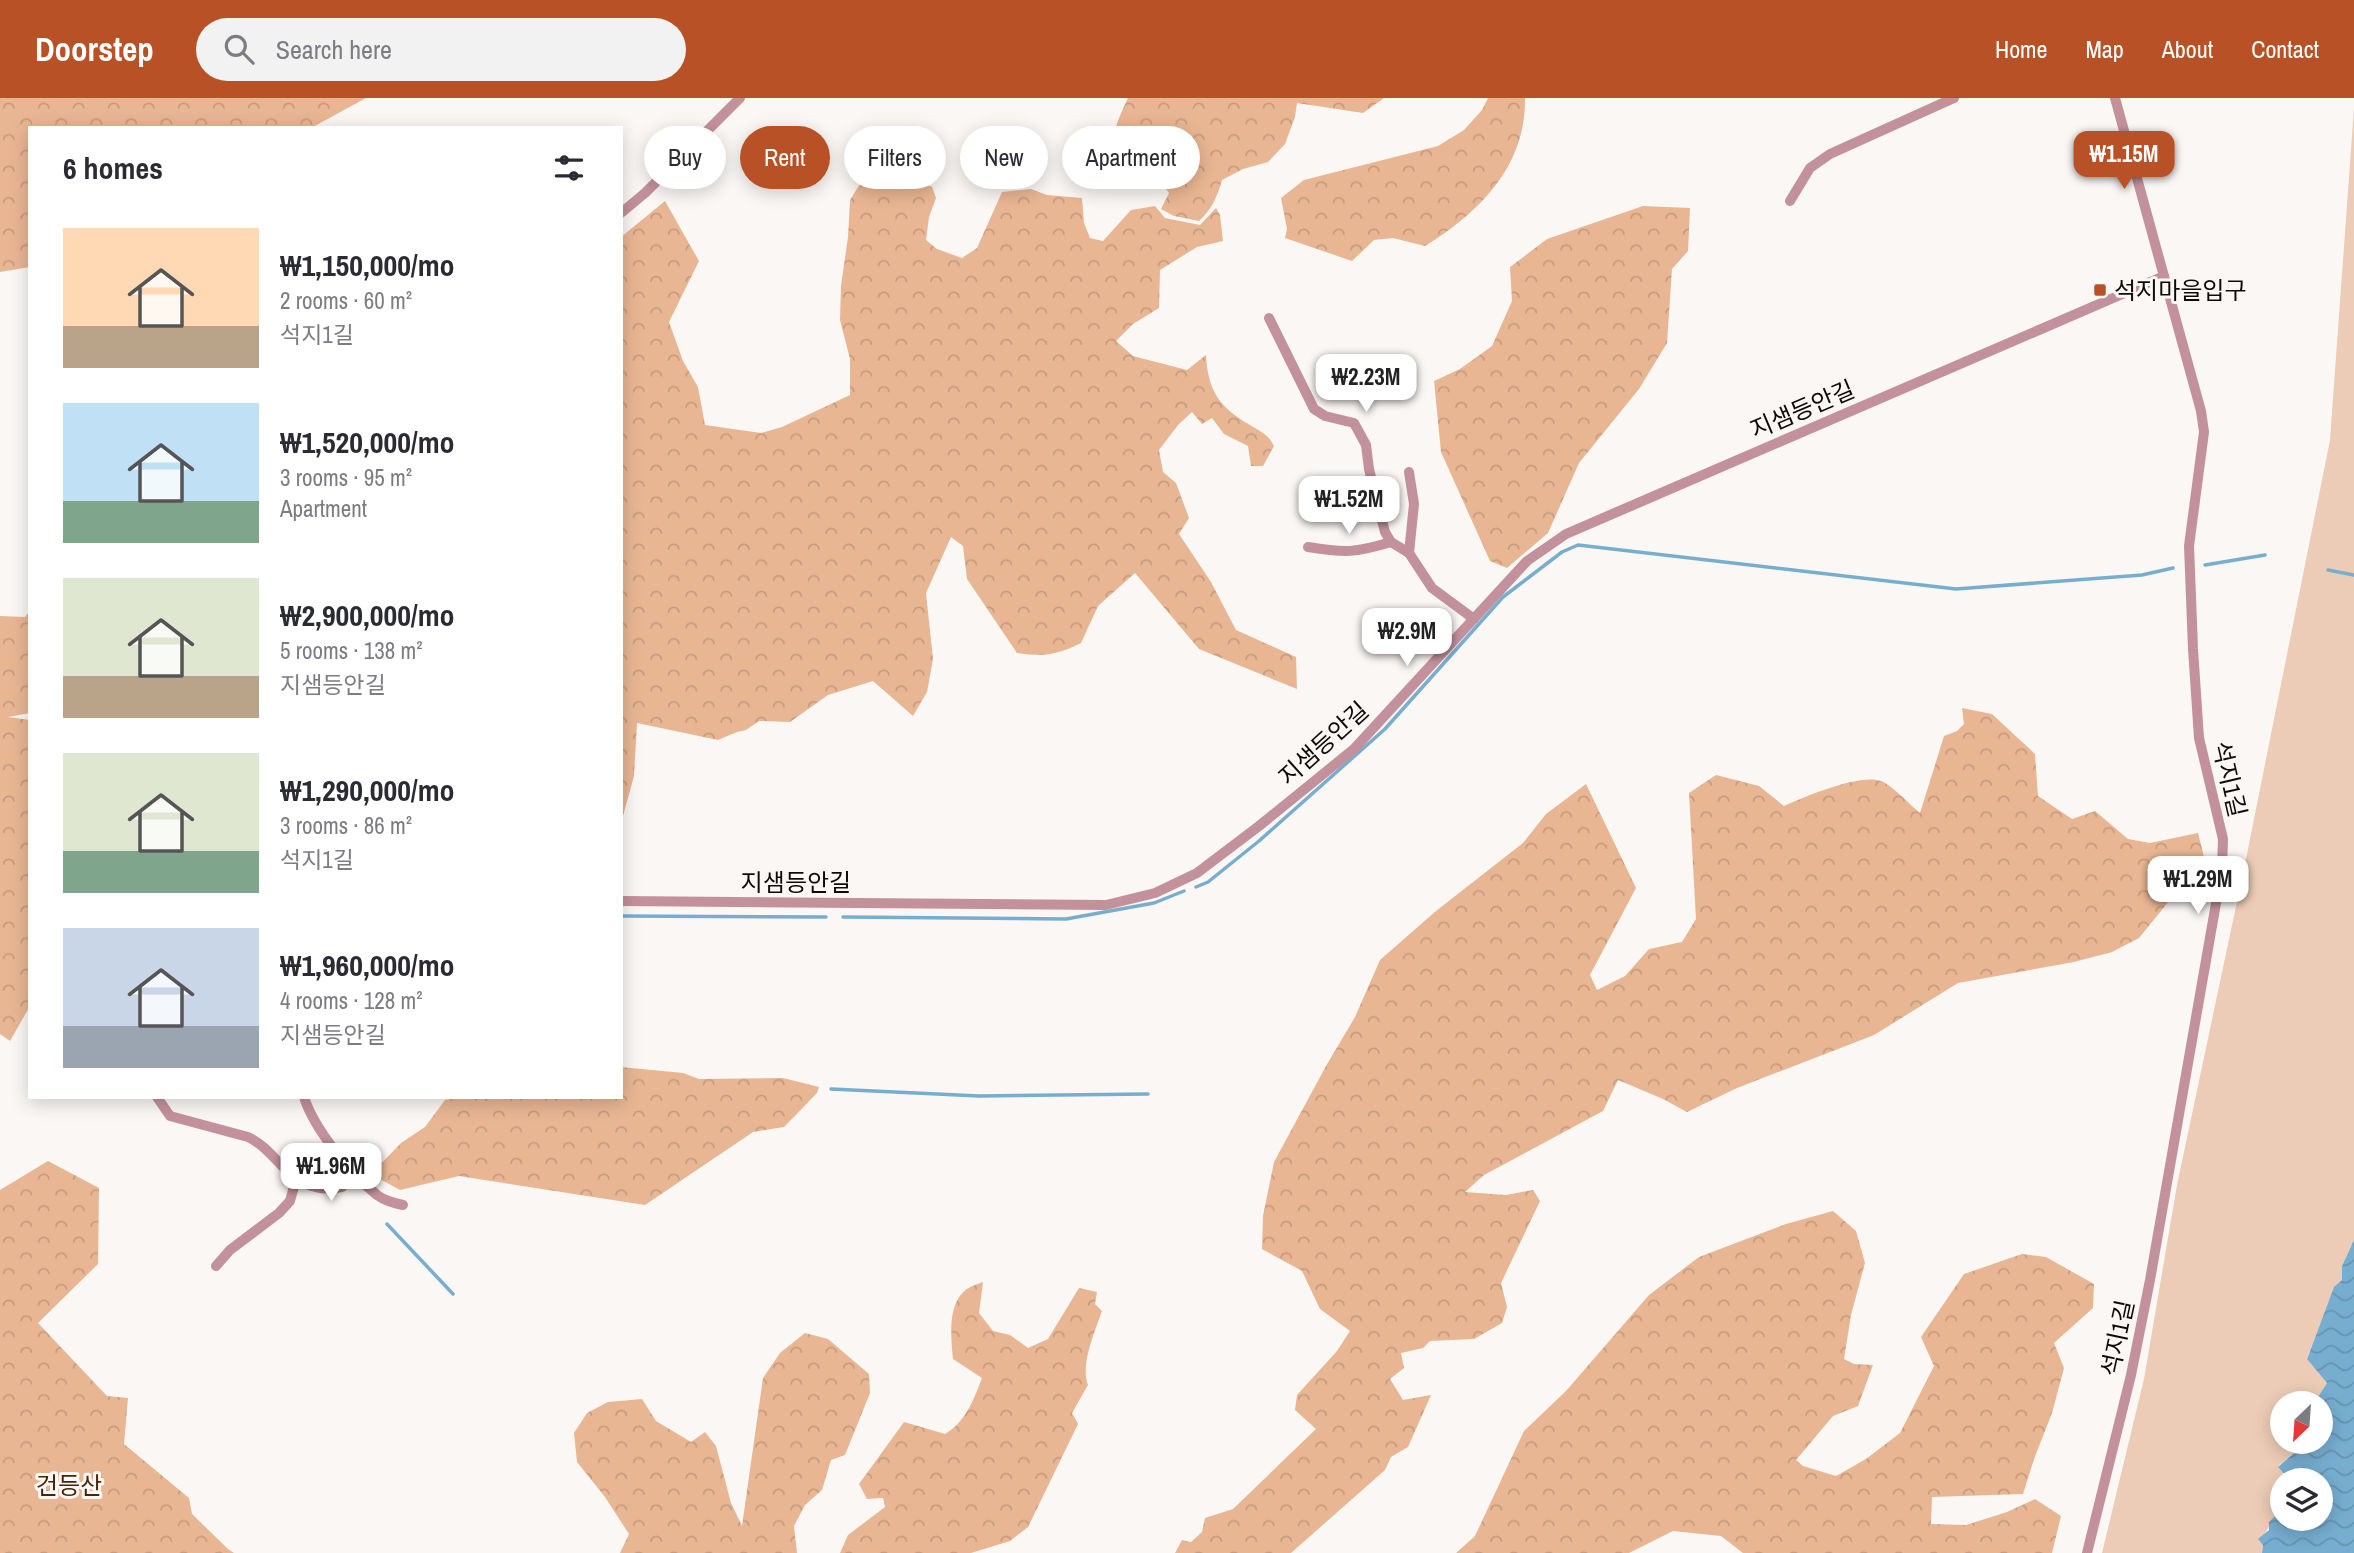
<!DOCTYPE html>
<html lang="en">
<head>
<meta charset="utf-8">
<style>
  :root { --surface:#fff; --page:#f2f2f3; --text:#2b2b33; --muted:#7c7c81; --accent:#b85226 }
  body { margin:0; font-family:"Archivo Narrow","Noto Sans KR",sans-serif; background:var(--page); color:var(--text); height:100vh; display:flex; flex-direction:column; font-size:26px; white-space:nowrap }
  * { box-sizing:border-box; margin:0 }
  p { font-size:23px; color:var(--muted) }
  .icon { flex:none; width:38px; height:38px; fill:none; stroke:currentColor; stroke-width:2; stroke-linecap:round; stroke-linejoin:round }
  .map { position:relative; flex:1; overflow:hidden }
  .panel { position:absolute; left:28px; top:28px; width:595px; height:973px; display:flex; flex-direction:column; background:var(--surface); border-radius:0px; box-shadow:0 4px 18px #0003 }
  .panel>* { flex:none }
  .guide { position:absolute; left:644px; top:28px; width:665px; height:63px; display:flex; gap:14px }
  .needle { width:46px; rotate:205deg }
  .tools { position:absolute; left:2270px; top:1293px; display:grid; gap:14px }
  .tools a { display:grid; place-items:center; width:63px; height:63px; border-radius:50%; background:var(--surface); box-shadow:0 4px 18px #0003; font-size:35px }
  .price { position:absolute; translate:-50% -60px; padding:0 16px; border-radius:14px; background:#fff; color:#222; font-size:23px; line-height:46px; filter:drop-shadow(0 2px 4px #0008) }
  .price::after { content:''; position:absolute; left:50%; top:42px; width:21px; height:16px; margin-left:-10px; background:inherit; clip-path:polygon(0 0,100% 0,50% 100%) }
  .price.on { background:var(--accent); color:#fff }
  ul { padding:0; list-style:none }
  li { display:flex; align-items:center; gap:21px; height:175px; padding:0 35px }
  li span { display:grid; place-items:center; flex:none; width:196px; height:140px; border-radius:0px; color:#555 }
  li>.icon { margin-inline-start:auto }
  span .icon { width:84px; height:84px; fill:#fffc; stroke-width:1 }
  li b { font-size:30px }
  h2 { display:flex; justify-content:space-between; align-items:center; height:84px; padding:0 35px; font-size:30px }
  .pill { padding:0 24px; border-radius:32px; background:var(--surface); box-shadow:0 4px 18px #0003; font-size:24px; line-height:63px }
  .pill.on { background:var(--accent); color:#fff }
  header { display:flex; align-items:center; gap:42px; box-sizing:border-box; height:98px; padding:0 35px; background:var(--accent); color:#fff }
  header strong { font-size:33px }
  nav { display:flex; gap:38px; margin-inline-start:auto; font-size:24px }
  .search { width:490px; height:63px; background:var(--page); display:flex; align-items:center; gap:18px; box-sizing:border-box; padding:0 24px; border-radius:38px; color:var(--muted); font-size:26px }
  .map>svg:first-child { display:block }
  .green { fill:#ecccb6 }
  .forest { fill:url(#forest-crowns) }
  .water { fill:url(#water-waves) }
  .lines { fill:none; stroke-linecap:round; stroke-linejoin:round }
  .stream { stroke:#77aed0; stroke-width:3.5 }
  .minor { stroke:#c3919c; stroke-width:10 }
  .poi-dot { fill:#b85226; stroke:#fbf7f4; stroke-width:2.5 }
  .labels { text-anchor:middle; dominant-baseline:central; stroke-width:6; stroke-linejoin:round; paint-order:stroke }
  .poi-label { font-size:24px; fill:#0c0b0a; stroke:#fbf7f4; text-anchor:start }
  .street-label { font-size:24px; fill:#0c0b0a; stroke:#fbf7f4 }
  .park-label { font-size:24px; fill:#462509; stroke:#fbf7f4 }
</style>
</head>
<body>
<header>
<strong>Doorstep</strong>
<div class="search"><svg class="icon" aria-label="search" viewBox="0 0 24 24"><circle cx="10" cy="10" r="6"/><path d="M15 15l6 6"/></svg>Search here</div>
<nav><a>Home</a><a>Map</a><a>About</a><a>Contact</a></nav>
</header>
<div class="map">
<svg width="2354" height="1455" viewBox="0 0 2354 1455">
  <defs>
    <pattern id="forest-crowns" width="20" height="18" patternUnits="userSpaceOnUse" patternTransform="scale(1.75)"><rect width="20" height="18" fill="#e9b693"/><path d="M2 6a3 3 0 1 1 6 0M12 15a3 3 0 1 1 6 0" fill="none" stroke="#c79b7d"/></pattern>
    <pattern id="water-waves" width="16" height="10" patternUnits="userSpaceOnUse" patternTransform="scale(1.75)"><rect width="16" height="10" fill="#77aed0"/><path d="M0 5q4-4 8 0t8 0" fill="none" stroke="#6694b1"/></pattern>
  </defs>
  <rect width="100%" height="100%" fill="#fbf7f4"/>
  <polygon class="green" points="2354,10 2354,1142 2342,1168 2342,1182 2334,1190 2307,1260 2327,1285 2314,1305 2282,1306 2282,1344 2301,1344 2295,1354 2278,1368 2288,1378 2286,1382 2282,1382 2282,1394 2274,1409 2276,1417 2264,1437 2262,1455 2102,1455 2144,1281 2177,1087 2246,761 2330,342"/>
  <g class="forest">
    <polygon points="0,0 366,0 311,30 30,30 30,169 0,174"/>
    <path d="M1128,0H1384L1363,15L1297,5L1295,19L1285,46L1268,64L1243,71L1222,82C1217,99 1212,111 1199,123L1174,118L1161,111L1169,95L1158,80L1147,73L1145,63C1106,44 1111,37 1128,0Z"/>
    <path d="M1488,0H1525C1526,68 1480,114 1425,148L1393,140L1374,142L1352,163L1285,140L1287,131L1281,100L1304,82L1438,48L1464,32L1482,12Z"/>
    <path d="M868,73L899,78L932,89L936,100L929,119L926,142L937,151L962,160L977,150L1002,94L1031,91L1047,97L1082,100L1084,125L1090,140L1103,143L1131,112L1155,108L1165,120L1200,127L1216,110L1220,117L1223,143L1197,149L1160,172L1159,210L1133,226L1116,243L1133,258L1187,272L1206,257C1208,293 1219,309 1250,327C1261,334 1268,336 1274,348L1263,368H1251L1248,348L1224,336L1212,320L1202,326L1192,314L1178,327L1159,352L1163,374L1176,385L1189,420L1179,436L1211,484L1236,532L1296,559L1297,591L1199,551L1135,475L1098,508L1081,545C1056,557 1045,559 1017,555L967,481L963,448L951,439L926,495L933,561L927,594L913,618L873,583L828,597L790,624L759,623L746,632L737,634L718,642L637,625L634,678L621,725V139L665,103L699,163L669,224L683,263L698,289L705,327L761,335L782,329L850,297V261L840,222L841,188L848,139L850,102Z"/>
    <polygon points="1643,108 1690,110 1688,153 1672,171 1667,245 1639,291 1579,365 1548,435 1507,470 1490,463 1441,354 1434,283 1460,271 1492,248 1512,203 1510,169 1547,141"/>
    <polygon points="30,513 30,615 8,619 30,622 30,908 10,943 0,936 0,518 25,519"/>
    <path d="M1962,610L1992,616L2035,656L2038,698L2072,721L2095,713L2128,741L2150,745L2198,735L2206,767L2182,787L2139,840L2112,854L2074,864L1958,885L1874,937L1737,990L1687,1014L1663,1001L1618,982L1603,1013L1484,1077L1465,1094L1506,1097L1533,1092L1540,1103L1501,1185L1507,1209L1502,1225L1474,1241L1430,1243L1423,1250L1401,1255L1404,1270L1390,1281L1403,1302L1431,1297L1408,1349L1391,1359L1385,1372L1291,1455H1175L1182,1442L1191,1444L1202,1434L1205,1420L1233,1411L1316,1331L1295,1312L1297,1297L1337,1253L1350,1233L1320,1211L1302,1173L1262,1151L1263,1118L1274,1064L1326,968L1355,919L1380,862L1436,813L1523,745L1546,716L1586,686L1636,790L1590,877L1597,892L1625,878L1649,851L1682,844L1696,821L1689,695L1716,677L1759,688L1784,708C1803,699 1861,675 1881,683C1893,688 1909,706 1920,715L1944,638L1957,633L1964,626Z"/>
    <polygon points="621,969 683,975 699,981 783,980 819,989 817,995 784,1029 753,1034 645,1107 459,1078 400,1092 371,1076 401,1045 425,1029 445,1002 464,999 621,999"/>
    <polygon points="48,1063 99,1090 98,1166 38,1225 107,1298 128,1300 124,1346 189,1400 192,1416 228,1451 234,1455 0,1455 0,1092"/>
    <polygon points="1833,1113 1856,1133 1865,1165 1851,1217 1844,1261 1854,1266 1873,1267 1858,1308 1833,1318 1796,1362 1803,1368 1836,1378 1866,1361 1900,1335 1934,1268 1921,1239 1964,1176 2022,1156 2046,1159 2094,1186 2093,1210 2054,1245 2064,1270 2052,1315 2034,1361 2023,1396 1932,1399 1931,1426 1966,1427 2007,1414 2035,1401 2061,1418 2052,1455 1743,1455 1721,1438 1673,1433 1629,1455 1456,1455 1475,1438 1524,1333 1566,1293 1649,1197 1699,1159 1786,1126"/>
    <path d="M983,1184L979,1215L993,1233L1010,1237L1028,1250L1048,1241L1079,1190L1097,1194L1095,1206L1102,1213C1095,1233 1080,1267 1088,1287L1072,1315L1078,1326L1028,1429L1010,1443L971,1455H840L848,1437L885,1409L883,1400L867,1401L859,1386L904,1324L945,1336C965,1325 974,1301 982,1280L953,1261C951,1240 947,1205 967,1191C971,1188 978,1186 983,1184Z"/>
    <polygon points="805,1235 828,1241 869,1276 870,1295 845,1357 831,1362 822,1392 805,1407 794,1428 797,1455 620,1455 629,1436 605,1399 577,1364 574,1335 587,1315 608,1304 642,1301 656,1323 691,1344 705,1334 716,1348 731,1405 742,1428 763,1280 780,1255"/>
  </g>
  <polygon class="water" points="2354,1142 2354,1455 2262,1455 2263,1447 2258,1441 2269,1432 2269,1424 2276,1417 2274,1409 2282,1394 2282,1421 2320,1421 2320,1382 2286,1382 2287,1378 2278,1369 2295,1354 2301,1344 2320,1344 2320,1306 2314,1305 2327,1285 2307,1261 2334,1189 2342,1182 2342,1168"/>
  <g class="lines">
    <g class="stream">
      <polyline points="2205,467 2265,457"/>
      <polyline points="2328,472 2354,477"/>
      <polyline points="1196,789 1208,784 1259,743 1385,631 1503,499 1562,454 1578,447 1956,491 2142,477 2173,470"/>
      <polyline points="621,818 826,819"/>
      <polyline points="843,819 1066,821 1154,805 1184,793"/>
      <polyline points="831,991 979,998 1148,996"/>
      <polyline points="387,1126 453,1196"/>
    </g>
    <g class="minor">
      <polyline points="1790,103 1810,70 1830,56 1954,0"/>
      <polyline points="621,115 645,95 740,0"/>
      <polyline points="1269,220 1314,311 1325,318 1354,325 1366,347 1369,371 1385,434 1391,444 1409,455 1432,490 1474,521"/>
      <path d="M1308,449C1345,455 1355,455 1391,444"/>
      <polyline points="1409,455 1414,406 1409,374"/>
      <polyline points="621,803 1106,807 1155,795 1197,775 1259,728 1354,651 1527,463 1566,436 2164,178"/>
      <path d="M157,999L170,1018L248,1039C276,1052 285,1084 320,1090C326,1091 335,1090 342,1089L356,1076"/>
      <path d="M304,999C314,1031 351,1076 377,1097C385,1103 394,1105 403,1107"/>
      <polyline points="216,1168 230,1152 279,1115 290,1103 296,1081"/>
      <polyline points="2087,1455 2131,1277 2150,1182 2222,771 2223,741 2199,640 2193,551 2189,448 2204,334 2201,313 2115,0"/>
    </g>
  </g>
  <rect class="poi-dot" x="2093" y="185" width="14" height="14" rx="3.5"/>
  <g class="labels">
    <g class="poi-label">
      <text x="2114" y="192">석지마을입구</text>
    </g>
    <g class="street-label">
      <text transform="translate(1802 311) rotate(-23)">지샘등안길</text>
      <text transform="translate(1323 645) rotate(-42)">지샘등안길</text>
      <text transform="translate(2230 681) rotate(77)">석지1길</text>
      <text x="796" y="784">지샘등안길</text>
      <text transform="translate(2117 1240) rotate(-78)">석지1길</text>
    </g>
    <g class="park-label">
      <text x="69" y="1387">건등산</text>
    </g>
  </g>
</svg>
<div class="tools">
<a><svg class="needle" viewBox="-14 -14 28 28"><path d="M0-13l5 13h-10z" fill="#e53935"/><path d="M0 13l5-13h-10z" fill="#7c7c81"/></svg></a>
<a><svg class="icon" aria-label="layers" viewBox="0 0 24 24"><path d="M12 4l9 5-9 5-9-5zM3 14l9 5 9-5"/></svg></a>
</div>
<b class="price on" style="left:2124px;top:93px">₩1.15M</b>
<b class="price" style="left:1366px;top:316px">₩2.23M</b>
<b class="price" style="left:1349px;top:438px">₩1.52M</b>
<b class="price" style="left:1407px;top:570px">₩2.9M</b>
<b class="price" style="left:2198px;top:818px">₩1.29M</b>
<b class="price" style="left:331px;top:1105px">₩1.96M</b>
<div class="guide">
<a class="pill">Buy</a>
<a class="pill on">Rent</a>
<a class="pill">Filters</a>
<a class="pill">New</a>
<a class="pill">Apartment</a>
</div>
<section class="panel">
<h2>6 homes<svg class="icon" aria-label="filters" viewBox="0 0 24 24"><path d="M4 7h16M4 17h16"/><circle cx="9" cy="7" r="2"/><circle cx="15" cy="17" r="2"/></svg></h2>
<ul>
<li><span style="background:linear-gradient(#ffd9b3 70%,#b9a48a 0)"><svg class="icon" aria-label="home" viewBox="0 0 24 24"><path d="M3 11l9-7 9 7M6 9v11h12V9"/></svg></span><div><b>₩1,150,000/mo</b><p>2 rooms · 60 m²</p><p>석지1길</p></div></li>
<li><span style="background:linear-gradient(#bfe0f5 70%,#7fa58c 0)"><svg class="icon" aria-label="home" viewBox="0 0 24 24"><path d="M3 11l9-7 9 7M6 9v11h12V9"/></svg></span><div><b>₩1,520,000/mo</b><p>3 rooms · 95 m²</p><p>Apartment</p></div></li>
<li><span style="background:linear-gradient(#dfe7d0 70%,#b9a48a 0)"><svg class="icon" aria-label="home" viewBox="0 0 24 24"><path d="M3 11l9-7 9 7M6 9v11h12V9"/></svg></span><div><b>₩2,900,000/mo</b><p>5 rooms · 138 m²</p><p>지샘등안길</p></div></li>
<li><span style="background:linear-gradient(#dfe7d0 70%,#7fa58c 0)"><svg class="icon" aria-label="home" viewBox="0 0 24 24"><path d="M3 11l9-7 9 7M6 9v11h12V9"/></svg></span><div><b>₩1,290,000/mo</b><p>3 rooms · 86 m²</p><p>석지1길</p></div></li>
<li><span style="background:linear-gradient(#c9d6e8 70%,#9aa5b1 0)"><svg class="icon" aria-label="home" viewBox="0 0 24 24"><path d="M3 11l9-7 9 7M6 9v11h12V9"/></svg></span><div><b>₩1,960,000/mo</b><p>4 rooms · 128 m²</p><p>지샘등안길</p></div></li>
</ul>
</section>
</div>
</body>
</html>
